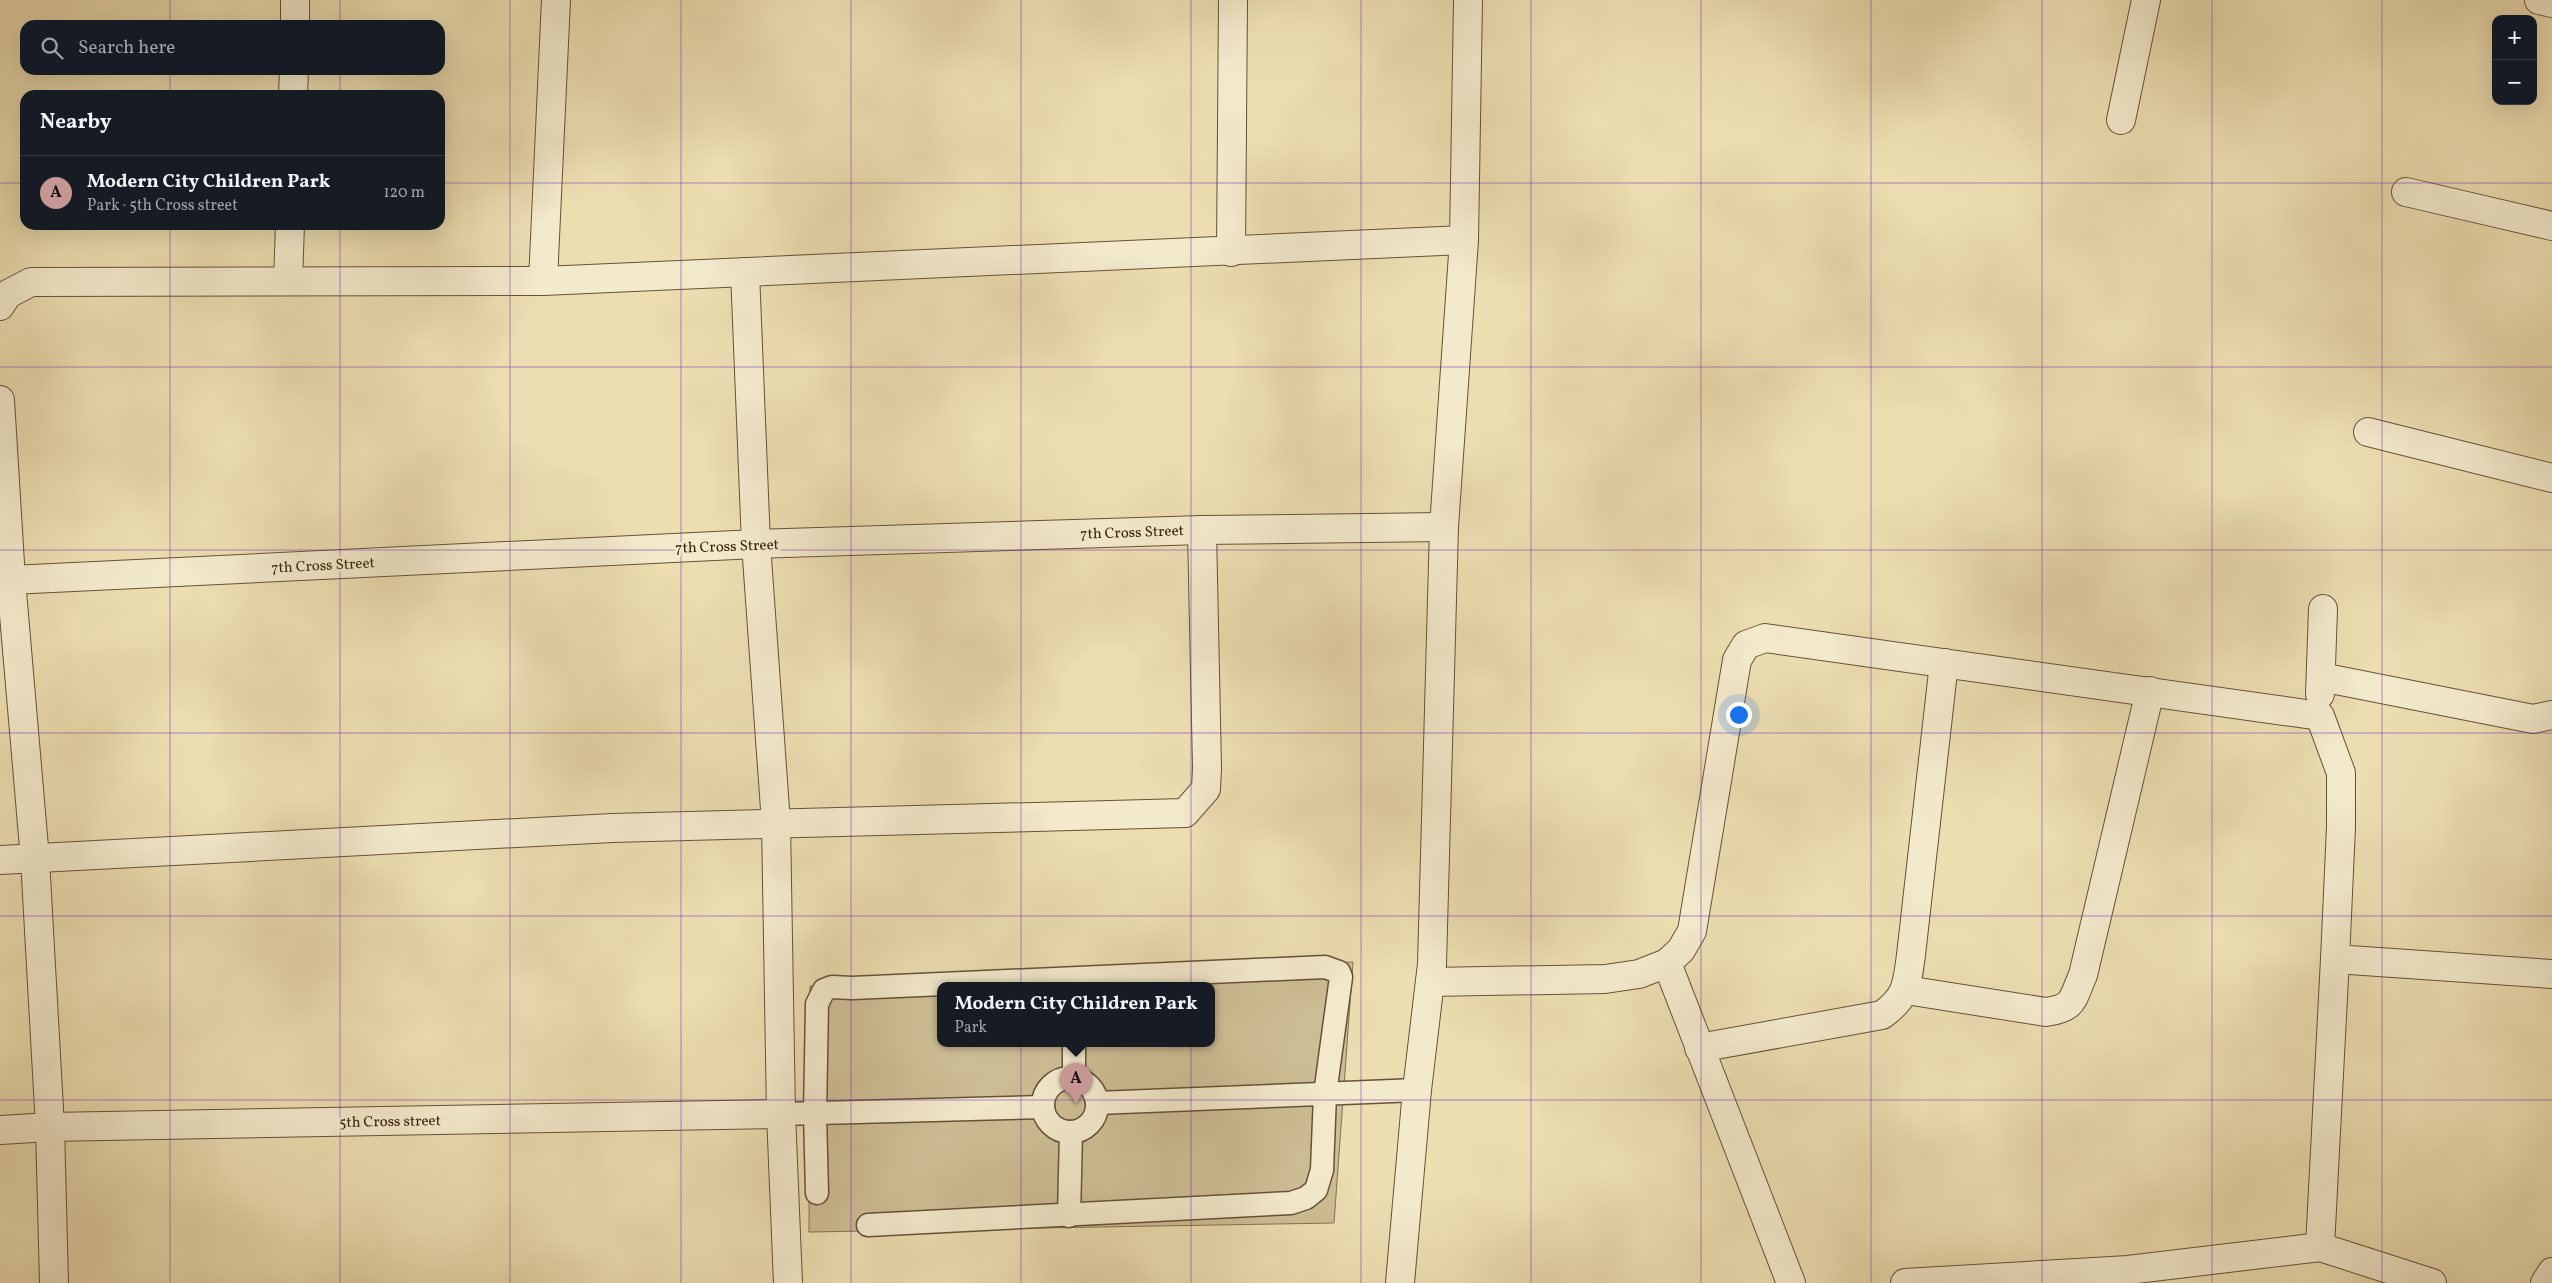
<!DOCTYPE html>
<html lang="en">
<head>
<meta charset="utf-8">
<style>
  :root { --surface:#171b24; --page:#20242c; --text:#f1f3f6; --muted:#9ea1a6; --line:#363941; --accent:#c59692 }
  body { margin:0; font-family:Vollkorn,serif; background:var(--page); color:var(--text) }
  .controls { position:absolute; right:15px; top:15px; display:grid; overflow:hidden; border-radius:10px; box-shadow:0 5px 20px #0002 }
  .controls button { width:45px; height:45px; display:grid; place-items:center; padding:0; border:0; border-bottom:1px solid var(--line); background:var(--surface); color:var(--text); font:25px sans-serif }
  .you { position:absolute; left:1738px; top:714px; width:18px; height:18px; margin:-12px; border:4px solid #fff; border-radius:50%; background:#1a73e8; box-shadow:0 0 0 8px #1a73e833 }
  .badge { display:grid; place-items:center; width:32px; height:32px; border-radius:50%; background:var(--accent); color:#111; font-size:16px; font-weight:700 }
  .pin { position:absolute; translate:-50% -41px; filter:drop-shadow(0 1px 2px #0008) }
  .pin::after { content:''; position:absolute; top:26px; width:18px; height:15px; background:inherit; clip-path:polygon(0 0,100% 0,50% 100%) }
  .popup { position:absolute; left:937px; top:982px; width:278px; height:65px; box-sizing:border-box; display:grid; place-content:center; border-radius:10px; background:var(--surface); filter:drop-shadow(0 1px 4px #0005); font-size:16px; white-space:nowrap; color:var(--muted) }
  .popup b { font-size:19px; color:var(--text) }
  .popup::after { content:''; position:absolute; left:50%; top:100%; margin-left:-10px; border:10px solid transparent; border-top-color:var(--surface) }
  .list { margin:0; padding:0; list-style:none }
  h2 { display:flex; justify-content:space-between; align-items:center; height:65px; margin:0; padding:0 20px; font-size:21px }
  h2 small { font-size:16px; font-weight:400; color:var(--muted) }
  .list li { display:grid; grid-template-columns:32px 1fr auto; gap:15px; align-items:center; box-sizing:border-box; height:75px; padding:0 20px; border-top:1px solid var(--line) }
  .list b { display:block; font-size:19px; white-space:nowrap }
  .list p { margin:0; font-size:16px; white-space:nowrap; color:var(--muted) }
  .list em { font-size:16px; font-style:normal; color:var(--muted) }
  .icon { flex:none; width:28px; height:28px; fill:none; stroke:currentColor; stroke-width:2; stroke-linecap:round; stroke-linejoin:round }
  .map { position:relative; flex:none; width:2552px; height:1283px; overflow:hidden }
  .search { position:absolute; background:var(--surface); box-shadow:0 5px 20px #0002; left:20px; top:20px; width:425px; height:55px; display:flex; align-items:center; gap:12px; box-sizing:border-box; padding:0 18px; border-radius:15px; color:var(--muted); font-size:19px }
  .panel { position:absolute; background:var(--surface); box-shadow:0 5px 20px #0002; left:20px; top:90px; width:425px; height:140px; border-radius:15px }
  .map>svg:first-child { display:block }
  .green { fill:#cebe95; stroke:#847152; fill-rule:evenodd }
  .lines { fill:none; stroke-linecap:round; stroke-linejoin:round }
  .service-casing { stroke:#665237; stroke-width:25 }
  .minor-casing { stroke:#665237; stroke-width:30 }
  .tertiary-casing { stroke:#665237; stroke-width:30 }
  .service { stroke:#f3eacc; stroke-width:22 }
  .minor { stroke:#f3eacc; stroke-width:28 }
  .tertiary { stroke:#f3eacc; stroke-width:28 }
  .grid { fill:none; stroke:#7b2cbf; stroke-width:1; stroke-opacity:0.55 }
  .labels { text-anchor:middle; stroke-width:5; stroke-linejoin:round; paint-order:stroke }
  .street-label { font-size:15px; fill:#39240e; stroke:#f3eacc }
</style>
</head>
<body>
<div class="map">
<svg width="2552" height="1283" viewBox="0 0 2552 1283">
  <rect width="100%" height="100%" fill="#ecdeb1"/>
  <filter id="stains"><feTurbulence type="fractalNoise" baseFrequency=".004" numOctaves="4"/><feColorMatrix values="0 0 0 0 .2 0 0 0 0 .09 0 0 0 0 .02 0 0 0 .5 -.17"/></filter>
  <radialGradient id="worn" r=".72"><stop offset=".6" stop-color="#630" stop-opacity="0"/><stop offset="1" stop-color="#630" stop-opacity=".3"/></radialGradient>
  <!-- green -->
  <path class="green" d="M1353,962L1334,1223L809,1232L810,986ZM941,985H1211V1043H941Z"/>
  <g class="lines">
    <!-- service casing -->
    <g class="service-casing">
      <g id="service">
        <polyline points="1074,1043 1074,1079"/>
        <circle cx="1070" cy="1105" r="27"/>
        <polyline points="1097,1103 1417,1090"/>
        <polyline points="781,1114 1043,1107"/>
        <polyline points="817,1193 815,1114 817,1004 824,990 832,987 852,988 1325,967 1339,972 1341,977 1325,1094 1322,1170 1316,1190 1306,1198 1291,1203 868,1225"/>
        <polyline points="1069,1216 1071,1132"/>
      </g>
    </g>
    <!-- minor casing -->
    <g class="minor-casing">
      <g id="minor">
        <polyline points="2539,0 2552,3"/>
        <polyline points="295,25 295,0"/>
        <polyline points="293,95 294,70"/>
        <polyline points="2121,120 2146,0"/>
        <polyline points="2406,192 2552,226"/>
        <polyline points="1231,252 1233,0"/>
        <polyline points="745,272 756,544 776,823 781,1114 788,1283"/>
        <polyline points="288,281 290,225"/>
        <polyline points="543,281 556,0"/>
        <polyline points="0,306 8,294 31,282 543,281 1464,240"/>
        <polyline points="0,400 11,580 35,859 50,1127 54,1283"/>
        <polyline points="2368,432 2552,478"/>
        <polyline points="11,580 756,544 1202,530 1444,527"/>
        <polyline points="2321,677 2533,719 2552,715"/>
        <polyline points="2320,694 2323,609"/>
        <polyline points="0,860 612,828 1185,813 1206,789 1207,768 1202,530"/>
        <polyline points="2335,959 2320,1247 2432,1283"/>
        <polyline points="1667,963 1791,1283"/>
        <polyline points="1430,982 1605,979 1639,974 1667,963 1681,950 1692,931 1737,660 1746,645 1765,638 2320,716 2341,773 2341,827 2335,959 2552,974"/>
        <path d="M1906,990L2046,1012C2075,1008 2072,999 2083,975L2150,691"/>
        <path d="M1699,1048L1882,1015C1907,997 1907,985 1911,955L1944,663"/>
        <polyline points="0,1130 50,1127 781,1114"/>
        <polyline points="1905,1283 2128,1270 2320,1247"/>
        <polyline points="2545,1283 2552,1272"/>
      </g>
    </g>
    <!-- tertiary casing -->
    <g class="tertiary-casing">
      <polyline id="tertiary" points="1400,1283 1417,1090 1432,964 1444,527 1464,240 1468,0"/>
    </g>
    <!-- service -->
    <use href="#service" class="service"/>
    <!-- minor -->
    <use href="#minor" class="minor"/>
    <!-- tertiary -->
    <use href="#tertiary" class="tertiary"/>
  </g>
  <!-- grid -->
  <path class="grid" d="M170,0V25M340,0V25M510,0V1283M681,0V1283M851,0V1283M1021,0V1283M1191,0V1283M1361,0V1283M1531,0V1283M1701,0V1283M1871,0V1283M2042,0V1283M2212,0V1283M2382,0V1283M170,70V95M340,70V95M0,183H25M440,183H2552M170,225V1283M340,225V1283M0,367H2552M0,550H2552M0,733H2552M0,916H2552M0,1100H2552"/>
  <g class="labels">
    <!-- street labels -->
    <g class="street-label">
      <text transform="translate(1132 532) rotate(-2)" y="5">7th Cross Street</text>
      <text transform="translate(727 546) rotate(-2)" y="5">7th Cross Street</text>
      <text transform="translate(323 565) rotate(-3)" y="5">7th Cross Street</text>
      <text transform="translate(390 1121) rotate(-1)" y="5">5th Cross street</text>
    </g>
  </g>
  <rect width="100%" height="100%" filter="url(#stains)"/>
  <rect width="100%" height="100%" fill="url(#worn)"/>
</svg>
<div class="controls">
<button>+</button>
<button>−</button>
</div>
<div class="you"></div>
<div class="pin badge" style="left:1076px;top:1104px">A</div>
<div class="popup"><b>Modern City Children Park</b>Park</div>
<div class="search"><svg class="icon" aria-label="search" viewBox="0 0 24 24"><circle cx="10" cy="10" r="6"/><path d="M15 15l6 6"/></svg>Search here</div>
<section class="panel">
<h2>Nearby<small></small></h2>
<ul class="list">
<li><span class="badge">A</span><div><b>Modern City Children Park</b><p>Park · 5th Cross street</p></div><em>120 m</em></li>
</ul>
</section>
</div>
</body>
</html>
